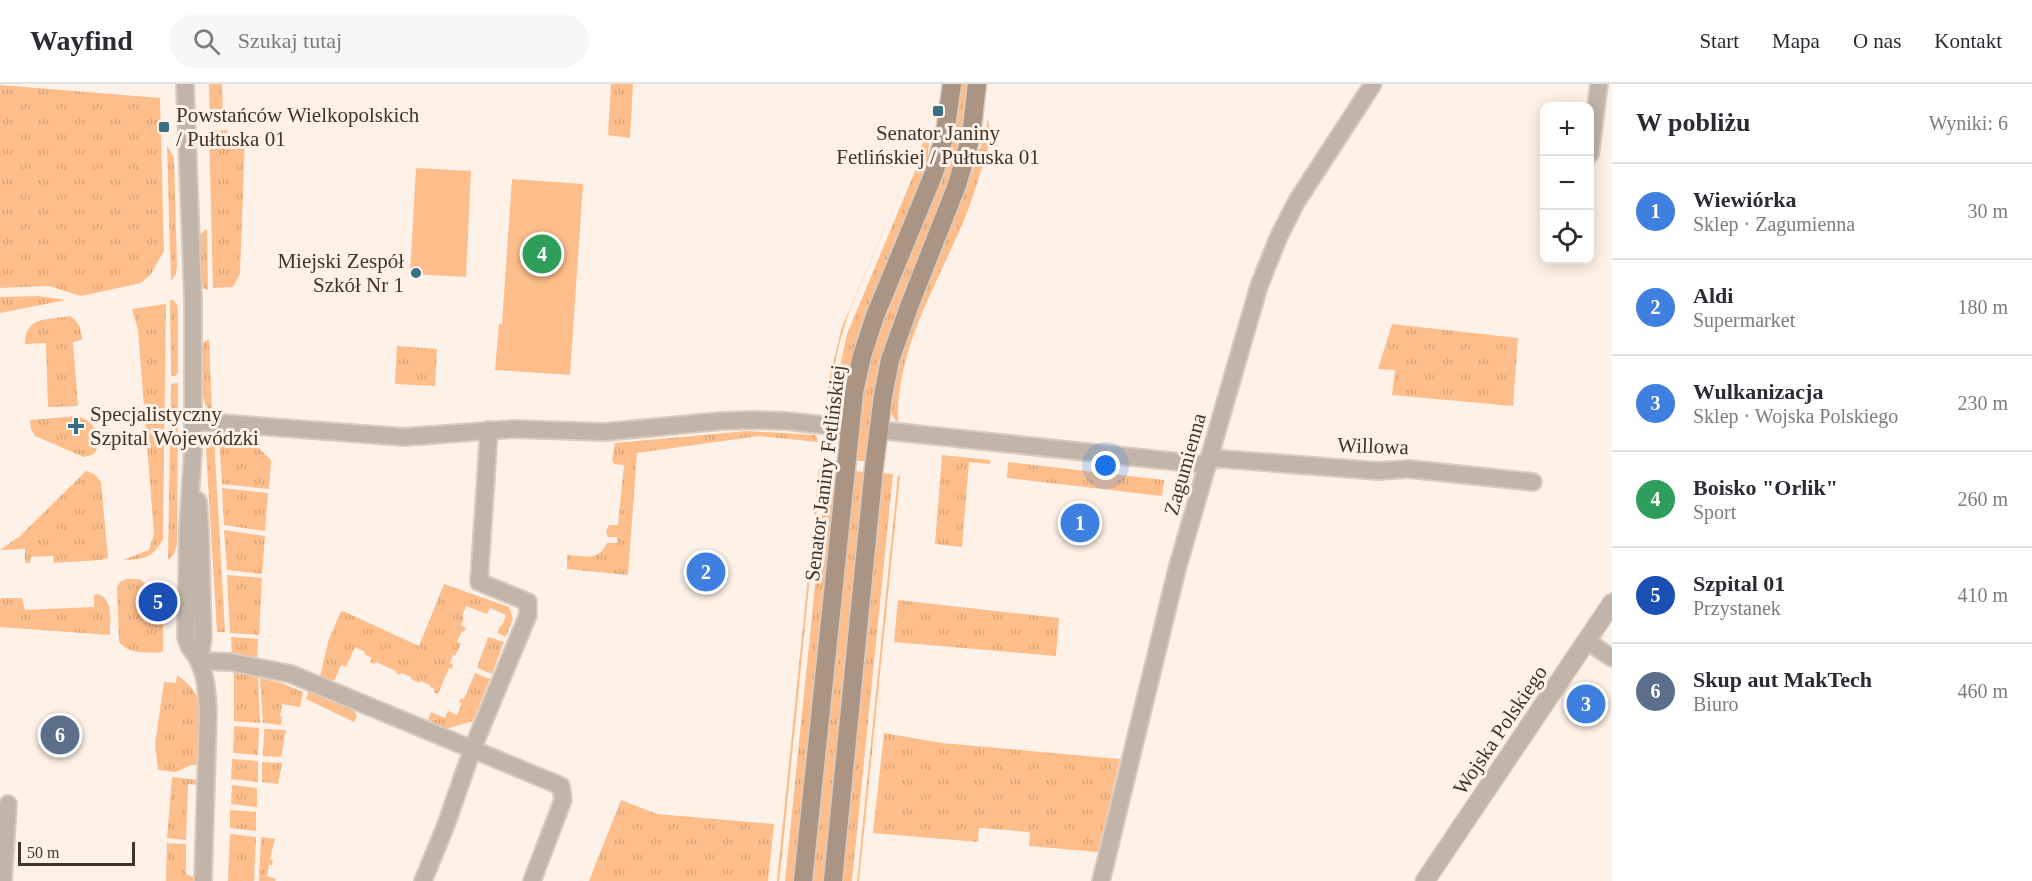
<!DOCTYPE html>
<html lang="pl">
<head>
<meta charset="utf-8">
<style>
  :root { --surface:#fff; --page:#f7f7f7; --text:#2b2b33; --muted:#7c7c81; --line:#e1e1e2; --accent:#7c3aed }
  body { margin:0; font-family:Georgia,serif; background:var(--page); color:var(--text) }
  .controls { position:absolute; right:18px; top:18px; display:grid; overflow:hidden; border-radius:12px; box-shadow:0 3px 15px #0003 }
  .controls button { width:54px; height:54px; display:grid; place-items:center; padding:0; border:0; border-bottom:2px solid var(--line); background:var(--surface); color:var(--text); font:30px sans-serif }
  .scale { position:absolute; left:18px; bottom:15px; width:117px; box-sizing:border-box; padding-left:6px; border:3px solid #41342a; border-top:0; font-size:16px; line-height:21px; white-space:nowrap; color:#41342a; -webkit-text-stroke:4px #fef1e7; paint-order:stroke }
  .you { position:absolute; left:1106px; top:382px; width:21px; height:21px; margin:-15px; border:4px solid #fff; border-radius:50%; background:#1a73e8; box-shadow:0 0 0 9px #1a73e833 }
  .badge { display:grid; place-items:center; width:39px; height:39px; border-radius:50%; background:var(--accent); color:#fff; font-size:20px; font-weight:700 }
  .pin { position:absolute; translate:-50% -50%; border:3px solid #fff; box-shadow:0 2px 6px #0006 }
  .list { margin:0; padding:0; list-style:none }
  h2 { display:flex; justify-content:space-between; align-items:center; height:78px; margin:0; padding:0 24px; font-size:26px }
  h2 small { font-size:20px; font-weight:400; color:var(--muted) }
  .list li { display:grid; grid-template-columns:39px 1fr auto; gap:18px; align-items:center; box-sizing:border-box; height:96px; padding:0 24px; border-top:2px solid var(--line) }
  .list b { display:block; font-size:22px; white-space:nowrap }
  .list p { margin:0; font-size:20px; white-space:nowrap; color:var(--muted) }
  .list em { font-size:20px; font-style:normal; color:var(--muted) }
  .icon { flex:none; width:33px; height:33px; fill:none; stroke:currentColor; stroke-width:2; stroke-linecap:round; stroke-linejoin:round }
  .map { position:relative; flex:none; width:1612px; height:797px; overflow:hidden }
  header { display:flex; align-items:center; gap:36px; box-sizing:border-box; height:84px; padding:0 30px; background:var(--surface); border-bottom:2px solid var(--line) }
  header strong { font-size:28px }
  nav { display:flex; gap:33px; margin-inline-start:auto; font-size:21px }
  .search { width:420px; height:54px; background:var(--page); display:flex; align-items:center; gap:15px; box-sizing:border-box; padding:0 21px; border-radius:33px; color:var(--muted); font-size:22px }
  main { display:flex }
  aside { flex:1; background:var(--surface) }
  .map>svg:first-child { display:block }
  .grass { fill:url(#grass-tufts) }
  .garden { fill:#fdbe8b }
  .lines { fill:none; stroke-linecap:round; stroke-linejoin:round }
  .minor-casing { stroke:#d8cbc1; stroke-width:20 }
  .tertiary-casing { stroke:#d8cbc1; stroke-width:21 }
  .secondary-casing { stroke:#d8cbc1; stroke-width:21 }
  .minor { stroke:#c2b4a9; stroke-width:16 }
  .tertiary { stroke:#c2b4a9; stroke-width:18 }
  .secondary { stroke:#aa9585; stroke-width:18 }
  .poi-dot { fill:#356f88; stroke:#fef1e7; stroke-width:2 }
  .labels { text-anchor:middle; stroke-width:6; stroke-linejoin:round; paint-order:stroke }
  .poi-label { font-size:21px; fill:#41342a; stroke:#fef1e7; text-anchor:start }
  .street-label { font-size:21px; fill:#41342a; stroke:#fef1e7 }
</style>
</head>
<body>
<header>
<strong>Wayfind</strong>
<div class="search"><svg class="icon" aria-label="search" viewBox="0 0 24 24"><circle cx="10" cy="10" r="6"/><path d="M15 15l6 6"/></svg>Szukaj tutaj</div>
<nav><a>Start</a><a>Mapa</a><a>O nas</a><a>Kontakt</a></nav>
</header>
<main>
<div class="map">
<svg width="1612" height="797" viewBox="0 0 1612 797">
  <defs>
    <pattern id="grass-tufts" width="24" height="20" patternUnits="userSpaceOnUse" patternTransform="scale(1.5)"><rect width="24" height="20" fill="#fdbe8b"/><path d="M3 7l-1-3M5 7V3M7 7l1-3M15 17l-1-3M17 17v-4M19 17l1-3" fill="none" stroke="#daa478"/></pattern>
  </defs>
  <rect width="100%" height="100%" fill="#fef1e7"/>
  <!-- grass -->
  <g class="grass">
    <polygon points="209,0 222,0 223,31 221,32 210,29"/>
    <polygon points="611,0 633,0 630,54 608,51"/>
    <path d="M960,0H967C965,27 963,55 956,82C939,140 907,194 888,252C874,293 871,335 866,377H856L865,292L878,246L946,80L957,30Z"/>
    <polygon points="0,1 160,14 164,167 151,190 141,199 81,212 49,202 0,204"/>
    <path d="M988,35C989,41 990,48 990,54C989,66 983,81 979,93C956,176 895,250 898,339C894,334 890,330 889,323C888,304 898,279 904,260C929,184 969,114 988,35Z"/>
    <polygon points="227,46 228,51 245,51 240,190 233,203 213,204 209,47"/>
    <polygon points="930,46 927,84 868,225 854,268 842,324 831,332 836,301 847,250 916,85 922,61"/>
    <polygon points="167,61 174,74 177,180 176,190 171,197"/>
    <polygon points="913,78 849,228 839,261 826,321 830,291 842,243"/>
    <polygon points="205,146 207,146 208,206 203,204 199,192 198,152"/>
    <polygon points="38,212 66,216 0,229 0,213"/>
    <polygon points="170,216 173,216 177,221 178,228 178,289 175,292 171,292"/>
    <path d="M166,220L163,455C152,475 144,475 123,476L149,466L154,450L138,246L132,225Z"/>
    <path d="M70,232C80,239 81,245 82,256L73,258L78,322L48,323L46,259L25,260C25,232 47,236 70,232Z"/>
    <polygon points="1392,240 1518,254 1513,322 1392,311 1395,286 1378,285"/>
    <path d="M209,255L212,330C198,319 201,278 201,260Z"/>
    <polygon points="397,262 437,265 435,302 395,300"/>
    <polygon points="178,299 177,461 174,470 168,476 171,300"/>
    <path d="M76,332C94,335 105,354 94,370L84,373L35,352L31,345L30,336Z"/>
    <path d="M748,347L816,351L818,358L759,352L637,369L628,491L567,485V471C588,472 597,478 607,459H617V453H608L606,447L609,441H618L624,381L614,380L612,376L615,359Z"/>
    <polygon points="214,351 225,548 217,548 206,366 209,355"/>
    <polygon points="222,351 239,352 238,360 248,360 249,355 271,376 269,405 222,400 219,352"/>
    <polygon points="942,371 990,376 990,380 969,378 962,463 935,460"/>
    <polygon points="1008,378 1164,396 1162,412 1007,394"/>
    <polygon points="821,383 781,781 779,797 777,797 819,385"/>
    <polygon points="827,384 837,385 796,797 785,797"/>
    <polygon points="86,387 94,390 101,398 108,474 101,476 54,479 53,472 31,473 30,479 25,479 25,465 0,466 20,452"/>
    <polygon points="854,387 865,388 824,797 812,797"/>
    <polygon points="883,389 893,390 852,797 841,797"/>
    <polygon points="898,391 900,392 859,797 857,797"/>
    <polygon points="222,404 268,409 265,447 224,441"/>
    <polygon points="224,446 265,452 262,490 227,486"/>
    <polygon points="227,491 262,494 259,551 230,549"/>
    <path d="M126,495H140L154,509V524H163V567L159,569C144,568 129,570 119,558L117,503L120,498Z"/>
    <polygon points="444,500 509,523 513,535 506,553 497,549 500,542 502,542 506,531 490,524 487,530 466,522 462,532 464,534 461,541 466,544 464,548 462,547 457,558 461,560 455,572 453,571 450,579 453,581 452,585 449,584 438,610 434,608 435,605 430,603 430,601 420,597 419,599 411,595 411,593 401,589 400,591 396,589 396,587 376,578 374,580 370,578 372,574 364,570 365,568 355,563 346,583 341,581 334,597 320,593 328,558 340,529 343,527 419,562"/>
    <path d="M97,510C114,514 110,537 110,551L0,543V515L2,514H22L25,526L94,523V511Z"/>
    <polygon points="898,516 1059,534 1056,572 894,558"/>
    <polygon points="231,553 258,555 257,576 232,572"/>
    <polygon points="488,553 504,558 492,590 477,584"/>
    <polygon points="234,588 258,593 260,639 234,637"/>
    <polygon points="475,589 490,595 473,637 442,646 427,639 431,628 445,634 448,627 457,631 462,620 459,618 461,614 464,615"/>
    <path d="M177,591C185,597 193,603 197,613C203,631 199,662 199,681H191L176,688L158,686L155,660L164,598L176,599Z"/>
    <polygon points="260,594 281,599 303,608 300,623 282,620 280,632 282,633 281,641 263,639"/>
    <polygon points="309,606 354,626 357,632 354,638 306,615"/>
    <polygon points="234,642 259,644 258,671 233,669"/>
    <polygon points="264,645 286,646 281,673 263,672"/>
    <polygon points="884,649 942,659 1120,675 1098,768 1029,762 1030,748 979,744 978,758 873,749"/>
    <polygon points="232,675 258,677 258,698 231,695"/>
    <polygon points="262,678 282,679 278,700 262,698"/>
    <polygon points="172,693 199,696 198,701 188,700 186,756 167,754"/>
    <polygon points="232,701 257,704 257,723 231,720"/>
    <polygon points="621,716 657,730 774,740 768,797 589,797"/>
    <polygon points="230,726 256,728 256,747 230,744"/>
    <polygon points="230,750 256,753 254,797 228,797"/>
    <polygon points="261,753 275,755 270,775 273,776 272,781 269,781 267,792 276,795 275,797 259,797"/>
    <polygon points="167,759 186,760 186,790 196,794 196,797 166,797"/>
  </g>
  <!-- garden -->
  <g class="garden">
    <polygon points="416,84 471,87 466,193 410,190"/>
    <polygon points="512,95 583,100 570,291 495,286 499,240 502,240"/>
  </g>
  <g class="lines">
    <!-- minor casing -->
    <g class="minor-casing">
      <g id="minor">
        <path d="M185,0L193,213V367L188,444L186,553C188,565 195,568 199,578C207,594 207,613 208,629L203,797"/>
        <polyline points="1590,70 1599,0"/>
        <polyline points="192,337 404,353 514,345 605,348 721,337 754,336 786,337 850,344"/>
        <polyline points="879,346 1208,381"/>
        <polyline points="1210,374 1378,387 1409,385 1533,398"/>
        <polyline points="198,417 200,445 203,554 199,577"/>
        <polyline points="1587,557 1612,574"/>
        <polyline points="199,577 230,578 291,590 561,702 563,716 532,797"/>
        <polyline points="3,797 8,720"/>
        <polyline points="423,797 446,741 472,666 528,531 528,518 479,498 489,346"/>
        <polyline points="1101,797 1177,485 1259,202 1279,152 1297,117 1373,0"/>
      </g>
    </g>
    <!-- tertiary casing -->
    <g class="tertiary-casing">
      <polyline id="tertiary" points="1425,797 1612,519"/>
    </g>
    <!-- secondary casing -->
    <g class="secondary-casing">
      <g id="secondary">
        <polyline points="803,797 854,308 862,272 875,232 934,89 945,49 952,0"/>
        <polyline points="833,797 874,383 883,312 890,276 910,220 957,101 971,52 977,0"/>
      </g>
    </g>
    <!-- minor -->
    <use href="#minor" class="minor"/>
    <!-- tertiary -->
    <use href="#tertiary" class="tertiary"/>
    <!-- secondary -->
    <use href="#secondary" class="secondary"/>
  </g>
  <!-- markers -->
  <g class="poi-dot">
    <rect x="932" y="21" width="12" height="12" rx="3"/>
    <rect x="158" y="37" width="12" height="12" rx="3"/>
    <circle cx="416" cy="189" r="6"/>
    <path d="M73 333h6v6h6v6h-6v6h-6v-6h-6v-6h6z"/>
  </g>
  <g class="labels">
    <!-- poi labels -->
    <g class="poi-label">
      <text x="176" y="38">Powstańców Wielkopolskich<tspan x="176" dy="24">/ Pułtuska 01</tspan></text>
      <text x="938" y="56" text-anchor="middle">Senator Janiny<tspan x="938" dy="24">Fetlińskiej / Pułtuska 01</tspan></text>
      <text x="404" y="184" text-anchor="end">Miejski Zespół<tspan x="404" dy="24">Szkół Nr 1</tspan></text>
      <text x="90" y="337">Specjalistyczny<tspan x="90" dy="24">Szpital Wojewódzki</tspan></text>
    </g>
    <!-- street labels -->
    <g class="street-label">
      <text transform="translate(1373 362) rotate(2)" y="7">Willowa</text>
      <text transform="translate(1185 380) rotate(-74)" y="7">Zagumienna</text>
      <text transform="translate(825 389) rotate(-83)" y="7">Senator Janiny Fetlińskiej</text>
      <text transform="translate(1500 646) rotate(-56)" y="7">Wojska Polskiego</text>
    </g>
  </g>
</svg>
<div class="controls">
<button>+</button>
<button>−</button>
<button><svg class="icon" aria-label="locate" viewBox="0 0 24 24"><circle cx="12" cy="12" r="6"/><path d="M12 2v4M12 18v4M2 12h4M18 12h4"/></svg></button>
</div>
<div class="scale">50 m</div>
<div class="you"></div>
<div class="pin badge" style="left:1080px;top:439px;background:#3f7fe0">1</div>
<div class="pin badge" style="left:706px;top:488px;background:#3f7fe0">2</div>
<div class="pin badge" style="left:1586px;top:620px;background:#3f7fe0">3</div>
<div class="pin badge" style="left:542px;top:170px;background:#2e9e5b">4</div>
<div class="pin badge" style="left:158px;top:518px;background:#1a4fb4">5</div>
<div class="pin badge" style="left:60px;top:651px;background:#5c6f8a">6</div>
</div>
<aside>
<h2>W pobliżu<small>Wyniki: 6</small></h2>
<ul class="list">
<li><span class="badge" style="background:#3f7fe0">1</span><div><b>Wiewiórka</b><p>Sklep · Zagumienna</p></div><em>30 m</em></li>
<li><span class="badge" style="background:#3f7fe0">2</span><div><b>Aldi</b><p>Supermarket</p></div><em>180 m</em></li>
<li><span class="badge" style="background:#3f7fe0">3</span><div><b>Wulkanizacja</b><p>Sklep · Wojska Polskiego</p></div><em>230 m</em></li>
<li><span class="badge" style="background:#2e9e5b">4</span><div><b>Boisko &quot;Orlik&quot;</b><p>Sport</p></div><em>260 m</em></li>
<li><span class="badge" style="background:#1a4fb4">5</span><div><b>Szpital 01</b><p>Przystanek</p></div><em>410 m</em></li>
<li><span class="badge" style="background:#5c6f8a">6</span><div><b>Skup aut MakTech</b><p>Biuro</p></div><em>460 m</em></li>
</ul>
</aside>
</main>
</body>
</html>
